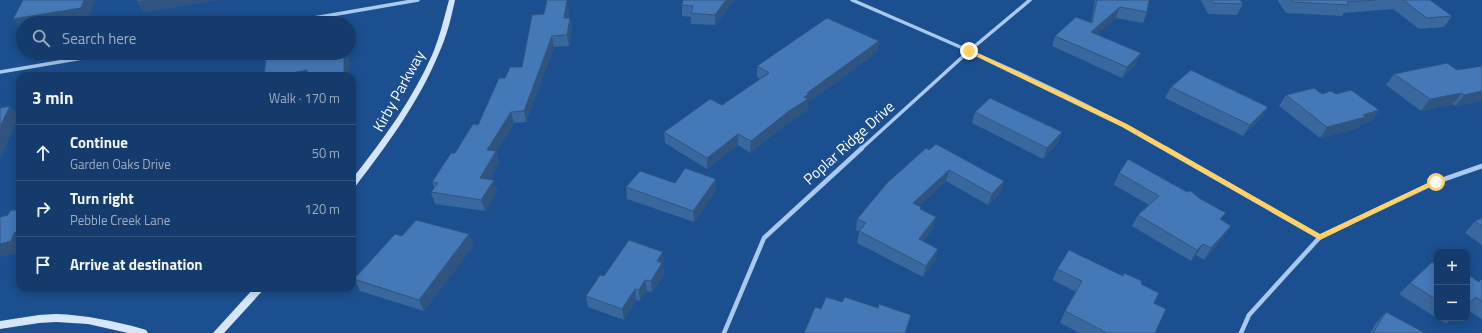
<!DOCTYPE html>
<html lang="en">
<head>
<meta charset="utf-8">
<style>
  :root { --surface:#143b6b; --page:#1d4271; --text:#f1f3f6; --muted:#9dadc1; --line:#33557e }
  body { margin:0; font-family:"Titillium Web",sans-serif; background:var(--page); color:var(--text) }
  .controls { position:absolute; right:12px; bottom:12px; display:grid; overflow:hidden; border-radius:8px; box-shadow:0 2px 10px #0003 }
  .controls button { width:36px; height:36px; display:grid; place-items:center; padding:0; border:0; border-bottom:1px solid var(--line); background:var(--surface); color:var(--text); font:20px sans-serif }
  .stop { position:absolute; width:12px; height:12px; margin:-9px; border:3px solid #ffd166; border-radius:50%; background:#fff }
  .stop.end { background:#ffd166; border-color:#fff; box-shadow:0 1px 4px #0008 }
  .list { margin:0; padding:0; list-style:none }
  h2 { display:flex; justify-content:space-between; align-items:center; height:52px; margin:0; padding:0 16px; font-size:17px }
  h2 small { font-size:13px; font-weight:400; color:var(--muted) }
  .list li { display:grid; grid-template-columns:26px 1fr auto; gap:12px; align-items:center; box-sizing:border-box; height:56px; padding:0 16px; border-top:1px solid var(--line) }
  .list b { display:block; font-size:15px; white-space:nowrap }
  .list p { margin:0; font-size:13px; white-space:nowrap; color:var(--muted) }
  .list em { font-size:13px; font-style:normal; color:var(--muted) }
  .icon { flex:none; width:22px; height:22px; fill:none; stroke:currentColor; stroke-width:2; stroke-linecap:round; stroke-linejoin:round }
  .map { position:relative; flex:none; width:1482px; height:333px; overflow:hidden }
  .search { position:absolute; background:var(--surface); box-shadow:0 2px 10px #0003; left:16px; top:16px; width:340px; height:44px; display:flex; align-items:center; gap:10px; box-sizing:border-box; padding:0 14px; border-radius:22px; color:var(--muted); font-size:15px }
  .panel { position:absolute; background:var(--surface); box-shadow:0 2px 10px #0003; left:16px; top:72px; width:340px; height:220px; border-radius:12px }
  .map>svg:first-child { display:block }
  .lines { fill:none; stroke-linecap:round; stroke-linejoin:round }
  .street-far1 { stroke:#a9c9ee; stroke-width:3.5 }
  .street { stroke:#a9c9ee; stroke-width:4.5 }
  .secondary { fill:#d6e6fa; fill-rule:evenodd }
  .wall { fill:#3a679d }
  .shaded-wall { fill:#305480 }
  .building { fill:#4478b7; stroke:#305480 }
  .route { fill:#ffd166 }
  .labels { text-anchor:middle; stroke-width:3.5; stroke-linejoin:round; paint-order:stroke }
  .street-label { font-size:15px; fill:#fff; stroke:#1b4f8f }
</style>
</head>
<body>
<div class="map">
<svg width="1482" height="333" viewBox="0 0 1482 333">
  <rect width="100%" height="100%" fill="#1b4f8f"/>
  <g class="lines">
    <!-- street-far1 -->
    <g class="street-far1">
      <path d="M852,0C958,46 1067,91 1167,149"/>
      <polyline points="285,23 418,0"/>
      <polyline points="0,72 112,53"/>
      <polyline points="861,149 969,51 1030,0"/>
    </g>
    <!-- street -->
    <g class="street">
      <polyline points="1165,148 1320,237"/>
      <polyline points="724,333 764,238 862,148"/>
      <polyline points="1241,333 1249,315 1320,237 1436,182 1482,166"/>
    </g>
    <!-- secondary -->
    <g class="secondary">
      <path d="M449,0H455C451,18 447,36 439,53C419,102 387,145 355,187L352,188V179C383,140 413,99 433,53C440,36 444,18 449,0Z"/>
      <polygon points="254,288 265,288 224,333 213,333"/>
      <path d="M56,314C86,315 114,321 143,329L146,330L148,333H128L88,324L56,322L39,323L0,329V321L39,315Z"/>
    </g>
  </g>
  <!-- wall -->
  <g class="wall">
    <polygon points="683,0 735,0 715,25 691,24 691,17 682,16 682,5"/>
    <polygon points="1095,0 1149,0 1147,12 1143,23 1116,18 1097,34 1136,64 1122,78 1052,46 1055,36 1091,23"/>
    <polygon points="1201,0 1240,0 1243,4 1237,15 1208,14"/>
    <polygon points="1277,0 1430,0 1452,16 1444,27 1419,29 1393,9 1344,13 1342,16 1286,13"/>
    <polygon points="569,9 568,18 570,18 572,29 569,46 554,47 526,122 514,123 496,152 499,163 490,179 497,191 485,211 435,204 431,192 434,188 432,182 478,125 505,78 522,67 544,14"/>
    <polygon points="879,41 877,52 808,103 807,111 788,123 750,153 738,145 707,169 665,143 664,132 722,105 760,79 757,77 757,66"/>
    <polygon points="1447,63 1482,101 1455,106 1453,104 1421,111 1386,85 1394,74"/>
    <polygon points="1171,87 1268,107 1261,118 1243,136 1165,98"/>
    <polygon points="1322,94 1336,94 1379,110 1371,122 1360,124 1358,128 1320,138 1279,106 1286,95"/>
    <polygon points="975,112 1062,132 1058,143 1043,159 972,123"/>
    <polygon points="929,150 1004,181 1001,192 988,205 946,181 919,206 922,208 921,210 936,217 933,228 923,241 938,249 935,260 923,277 857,243 859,232 856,230 857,219"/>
    <polygon points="1119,173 1221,220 1224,237 1204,260 1196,255 1191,261 1132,226 1138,215 1149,205 1114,185"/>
    <polygon points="716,179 716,190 694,222 627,199 626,187"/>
    <polygon points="1482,218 1482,245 1465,233 1475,221"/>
    <polygon points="469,234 473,246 424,311 360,291 354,279 402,236"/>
    <polygon points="664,263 663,266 664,275 652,292 647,291 640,301 636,300 624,320 588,307 586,296 604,276"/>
    <polygon points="1437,263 1437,318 1453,318 1446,324 1399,294 1410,283"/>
    <polygon points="1057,269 1123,276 1141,284 1155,333 1080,333 1060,323 1065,311 1076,292 1053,280"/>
    <polygon points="1467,274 1479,282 1482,280 1482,319 1467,310"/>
    <polygon points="1386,312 1425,333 1370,333 1376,323"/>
  </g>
  <!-- shaded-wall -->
  <g class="shaded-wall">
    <polygon points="84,0 95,0 88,19 65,23 23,23 23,30 21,30 13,19"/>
    <polygon points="148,0 220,0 143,13 137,2"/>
    <polygon points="567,0 569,9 566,29 564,18"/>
    <polygon points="726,0 735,0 715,25 715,15"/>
    <polygon points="1120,7 1116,18 1087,43 1091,32"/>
    <polygon points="570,18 572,29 569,46 567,35"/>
    <polygon points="552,36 554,47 526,122 524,111"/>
    <polygon points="879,41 877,52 808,103 807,111 788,123 750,153 751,141 804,97 807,93"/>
    <polygon points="344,53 348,53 349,56 349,76 344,76"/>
    <polygon points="1141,53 1136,64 1122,78 1127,67"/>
    <polygon points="307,70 319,72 321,76 276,76"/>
    <polygon points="1482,91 1482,101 1455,106 1464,95"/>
    <polygon points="1462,93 1453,104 1421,111 1430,99"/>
    <polygon points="10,106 19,117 1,157 0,157 0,127"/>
    <polygon points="1268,107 1261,118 1243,136 1250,125"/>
    <polygon points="1379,110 1371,122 1360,124 1358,128 1320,138 1327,127 1363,115"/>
    <polygon points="511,112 514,123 496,152 499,163 484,189 480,178 487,150"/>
    <polygon points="1062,132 1058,143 1043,159 1047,148"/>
    <polygon points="738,134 738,145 707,169 707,158"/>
    <polygon points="949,170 946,181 910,215 913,203"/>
    <polygon points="716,179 716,190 694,222 693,211"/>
    <polygon points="494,180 497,191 485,211 481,200"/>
    <polygon points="1004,181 1001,192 988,205 992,194"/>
    <polygon points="936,217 933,228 916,251 919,239"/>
    <polygon points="1231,226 1224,237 1204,260 1211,248"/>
    <polygon points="20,232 20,253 0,257 0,244 14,233"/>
    <polygon points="469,234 473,246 424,311 419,300"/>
    <polygon points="1203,244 1196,255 1191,261 1197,250"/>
    <polygon points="938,249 935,260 923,277 926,266"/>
    <polygon points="663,252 664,263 663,266 664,275 652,292 651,281 657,261"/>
    <polygon points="645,280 647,291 640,301 639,290"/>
    <polygon points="635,289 636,300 624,320 622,309"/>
    <polygon points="911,315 906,333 905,333"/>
  </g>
  <!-- building -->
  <g class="building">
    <polygon points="23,0 84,0 81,8 13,19"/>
    <polygon points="138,0 148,0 137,2"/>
    <polygon points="547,0 567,0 564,18 570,18 567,35 552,36 524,111 511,112 487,150 496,151 480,178 494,180 481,200 431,192 438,183 432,182 451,153 455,153 473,124 478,125 499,78 505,78 510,67 522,67 532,15 544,14"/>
    <polygon points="683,0 726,0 715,15 691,13 693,6 682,5"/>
    <polygon points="1097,0 1149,0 1147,12 1120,7 1091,32 1141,53 1127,67 1055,36 1076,17 1092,23"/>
    <polygon points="1212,0 1240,0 1243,4 1213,3"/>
    <polygon points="1291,0 1375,0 1347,2 1349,5 1292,2"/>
    <polygon points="1403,0 1430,0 1452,16 1427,18"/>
    <polygon points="827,18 879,41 807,93 809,94 804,97 808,99 789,111 751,141 738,134 707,158 664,132 710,99 722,105 769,73 757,66"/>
    <polygon points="278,53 344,53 344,76 319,76 319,72 307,74 307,70 276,76 264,76 266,58 272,57 272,54"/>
    <polygon points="1447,63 1457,70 1482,66 1482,91 1464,95 1462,93 1430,99 1394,74"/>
    <polygon points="1191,70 1268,107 1250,125 1171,87"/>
    <polygon points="162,73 162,76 146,76"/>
    <polygon points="1314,88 1322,94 1331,91 1336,94 1351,90 1379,110 1363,115 1366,117 1327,127 1286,95"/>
    <polygon points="990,98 1062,132 1047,148 975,112"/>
    <polygon points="10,106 0,127 0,108"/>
    <polygon points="936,144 1004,181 992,194 949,170 913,203 922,208 920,209 936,217 919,239 938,249 926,266 859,231 866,223 857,219 887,183 926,148 929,150"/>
    <polygon points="1128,159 1187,192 1191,191 1199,198 1226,213 1220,219 1231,226 1211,248 1203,244 1197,250 1138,215 1159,196 1119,173"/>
    <polygon points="685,168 716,179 693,211 626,187 640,171 675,183"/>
    <polygon points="20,209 20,232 14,233 11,241 0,244 0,217 8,215 10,211"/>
    <polygon points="1482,218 1482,226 1475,221"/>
    <polygon points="416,220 469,234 419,300 354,279 395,234 402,236"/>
    <polygon points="629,240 663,252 657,261 662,263 651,281 645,280 639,290 635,289 622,309 586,296 600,275 604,276"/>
    <polygon points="1069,250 1123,276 1124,273 1142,281 1141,284 1159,293 1154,303 1166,309 1155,333 1107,333 1065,311 1082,281 1057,269"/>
    <polygon points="1432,262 1435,264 1437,263 1437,300 1410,283"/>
    <polygon points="1467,274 1479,282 1481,279 1482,280 1482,301 1476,297 1467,305"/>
    <polygon points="826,297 842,302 845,297 878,308 879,304 911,315 905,333 804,333 815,307 821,309"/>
    <polygon points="1386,312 1425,333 1373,333"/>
  </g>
  <!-- route -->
  <polygon class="route" points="967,50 971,50 1127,124 1320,234 1434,180 1439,182 1320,240 1122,127 967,52"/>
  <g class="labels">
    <!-- street labels -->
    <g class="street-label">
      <text transform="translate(399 91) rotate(-61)" y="5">Kirby Parkway</text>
      <text transform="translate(849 143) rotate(-42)" y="5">Poplar Ridge Drive</text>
    </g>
  </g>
</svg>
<div class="controls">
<button>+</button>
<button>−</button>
</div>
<div class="stop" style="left:1436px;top:182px"></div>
<div class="stop end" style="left:969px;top:51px"></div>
<div class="search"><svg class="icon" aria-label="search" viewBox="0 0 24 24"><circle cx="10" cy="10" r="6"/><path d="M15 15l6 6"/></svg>Search here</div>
<section class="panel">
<h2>3 min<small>Walk · 170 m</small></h2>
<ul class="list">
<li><svg class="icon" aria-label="ahead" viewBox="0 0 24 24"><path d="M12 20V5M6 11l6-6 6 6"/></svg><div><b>Continue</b><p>Garden Oaks Drive</p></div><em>50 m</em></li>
<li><svg class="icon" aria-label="right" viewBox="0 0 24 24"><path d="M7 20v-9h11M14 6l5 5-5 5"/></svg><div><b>Turn right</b><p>Pebble Creek Lane</p></div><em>120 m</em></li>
<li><svg class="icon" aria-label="arrive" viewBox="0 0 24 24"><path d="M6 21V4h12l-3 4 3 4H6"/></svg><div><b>Arrive at destination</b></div></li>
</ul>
</section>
</div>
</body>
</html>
